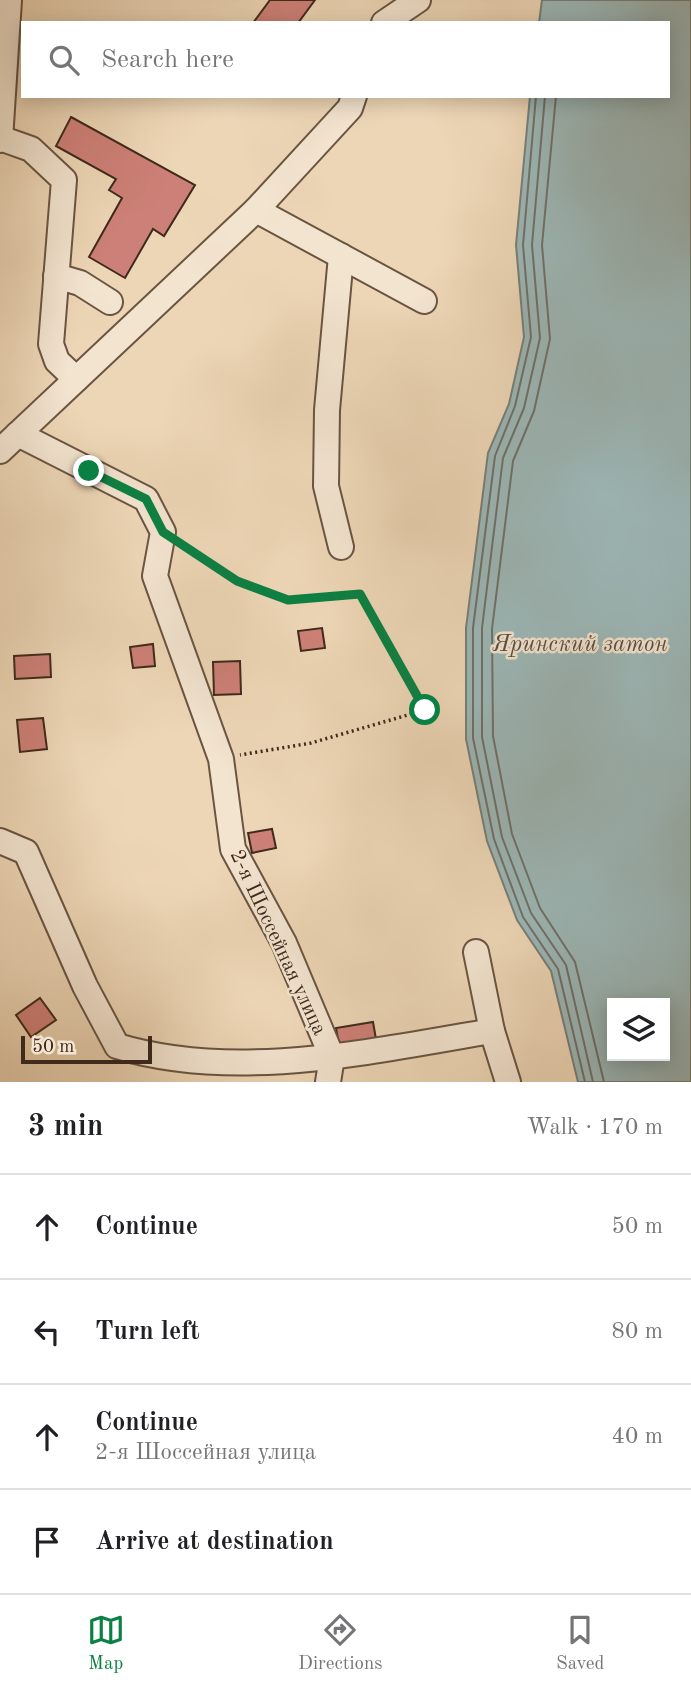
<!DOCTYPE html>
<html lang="en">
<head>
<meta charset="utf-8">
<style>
  :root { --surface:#fff; --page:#f6f6f6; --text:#202124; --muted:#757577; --line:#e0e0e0; --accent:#0b8043 }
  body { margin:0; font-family:"Old Standard TT",serif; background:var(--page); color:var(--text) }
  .controls { position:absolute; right:21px; bottom:21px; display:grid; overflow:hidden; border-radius:0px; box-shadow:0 4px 18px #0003 }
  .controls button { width:63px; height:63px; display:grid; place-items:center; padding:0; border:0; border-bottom:2px solid var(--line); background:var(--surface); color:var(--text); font:35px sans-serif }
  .scale { position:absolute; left:21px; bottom:18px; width:131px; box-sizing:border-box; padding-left:7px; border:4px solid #3f2a1c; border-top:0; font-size:19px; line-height:24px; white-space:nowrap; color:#3f2a1c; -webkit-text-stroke:5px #f3e4d0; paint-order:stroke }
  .stop { position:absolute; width:21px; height:21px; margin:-16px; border:5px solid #0b8043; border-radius:50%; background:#fff }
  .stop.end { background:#0b8043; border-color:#fff; box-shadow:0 2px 7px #0008 }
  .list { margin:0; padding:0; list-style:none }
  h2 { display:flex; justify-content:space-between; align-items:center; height:91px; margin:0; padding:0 28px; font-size:30px }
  h2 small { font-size:23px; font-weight:400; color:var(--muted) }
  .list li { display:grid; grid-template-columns:46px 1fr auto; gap:21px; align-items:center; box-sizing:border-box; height:105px; padding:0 28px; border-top:2px solid var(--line) }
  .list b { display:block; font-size:26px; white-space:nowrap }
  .list p { margin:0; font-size:23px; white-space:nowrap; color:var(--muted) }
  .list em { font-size:23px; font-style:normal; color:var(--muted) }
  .icon { flex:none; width:38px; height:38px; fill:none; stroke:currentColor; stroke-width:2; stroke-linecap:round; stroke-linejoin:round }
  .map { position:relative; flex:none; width:691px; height:1082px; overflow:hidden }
  .search { position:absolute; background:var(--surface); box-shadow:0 4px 18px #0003; left:21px; right:21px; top:21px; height:77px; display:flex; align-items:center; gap:18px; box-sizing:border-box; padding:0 24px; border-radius:0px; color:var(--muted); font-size:26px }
  .sheet { height:511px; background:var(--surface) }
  nav { display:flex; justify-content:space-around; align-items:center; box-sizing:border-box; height:98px; border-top:2px solid var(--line); background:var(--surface); font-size:19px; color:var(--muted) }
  nav a { display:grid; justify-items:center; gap:4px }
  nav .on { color:var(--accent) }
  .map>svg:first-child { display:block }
  .water { fill:#9cb7b7; stroke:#777f79; stroke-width:2; fill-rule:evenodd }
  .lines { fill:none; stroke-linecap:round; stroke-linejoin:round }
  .shore { stroke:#6e706a; stroke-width:2 }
  .building { fill:#cd8077; stroke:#3f2a1c; stroke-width:2 }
  .minor-casing { stroke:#6a5542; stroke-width:28 }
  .path { stroke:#3f2a1c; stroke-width:3.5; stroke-dasharray:2 3.5; stroke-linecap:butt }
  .minor { stroke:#f3e4d0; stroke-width:24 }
  .route { stroke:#0b8043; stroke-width:9 }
  .labels { text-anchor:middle; stroke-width:5; stroke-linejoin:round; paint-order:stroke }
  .street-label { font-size:21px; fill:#3f2a1c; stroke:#f3e4d0 }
  .water-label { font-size:23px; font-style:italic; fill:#564d43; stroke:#f3e4d0 }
</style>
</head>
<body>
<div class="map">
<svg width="691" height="1082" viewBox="0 0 691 1082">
  <rect width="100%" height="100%" fill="#edd6b6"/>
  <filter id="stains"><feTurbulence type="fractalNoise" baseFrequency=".00286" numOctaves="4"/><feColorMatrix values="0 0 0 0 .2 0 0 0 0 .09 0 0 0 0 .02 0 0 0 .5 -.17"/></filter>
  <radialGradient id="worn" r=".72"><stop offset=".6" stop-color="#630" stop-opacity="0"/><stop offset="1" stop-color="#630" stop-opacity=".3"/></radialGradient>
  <!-- water -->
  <path class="water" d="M542,0H691V1082H578L551,971L517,920L487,841L466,739V628L488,453L509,404L524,337L516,245L530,96H668V23H539ZM612,1003H665V1056H612Z"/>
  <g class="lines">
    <!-- shore -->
    <g class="shore">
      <polyline points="536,96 523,245 531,337 515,406 495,456 473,628 473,738 494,839 523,917 558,969 585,1082"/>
      <polyline points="545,96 532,245 540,338 524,408 503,458 482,628 482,737 502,837 531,913 566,965 593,1082"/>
      <polyline points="556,96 542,245 550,339 534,411 513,461 492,629 493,736 512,834 540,908 575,962 604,1082"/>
    </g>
  </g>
  <!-- building -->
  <g class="building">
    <polygon points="270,0 315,0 298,23 253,23"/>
    <polygon points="71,117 195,185 164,236 153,229 125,278 89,257 122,198 109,190 116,179 56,146"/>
    <polygon points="322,628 325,648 301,651 298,631"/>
    <polygon points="153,644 155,666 133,668 130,647"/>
    <polygon points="50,654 51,677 15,679 14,656"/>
    <polygon points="240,661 241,694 214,695 213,662"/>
    <polygon points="43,718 47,749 20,752 17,720"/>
    <polygon points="272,829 276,848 252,853 248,833"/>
    <polygon points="40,998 56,1020 31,1037 16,1015"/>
    <polygon points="373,1022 377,1045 340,1051 336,1028"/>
  </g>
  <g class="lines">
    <!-- minor casing -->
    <g class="minor-casing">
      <g id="minor">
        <polyline points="384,23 418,0"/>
        <polyline points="0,138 31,149 64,180 51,344 57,361 76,379"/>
        <polyline points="0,140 9,0"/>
        <polyline points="256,210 350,108 354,96"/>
        <polyline points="56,276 80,283 110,302"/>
        <polyline points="18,434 146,499 163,532 155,576 221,759 233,849 284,943 332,1057 328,1082"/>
        <polyline points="0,451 256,210 424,301"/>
        <polyline points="341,547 326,486 327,410 341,256"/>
        <path d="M0,841L26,852L85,986L117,1046C235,1082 372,1051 492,1031"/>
        <polyline points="476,952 492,1031 508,1082"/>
      </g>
    </g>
    <!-- path -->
    <polyline class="path" points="181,543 238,581 288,600 360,594 425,710 311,743 240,755"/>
    <!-- minor -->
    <use href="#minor" class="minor"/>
  </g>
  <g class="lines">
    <!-- route -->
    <polyline class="route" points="89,471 146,499 163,532 237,581 288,600 360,594 425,710"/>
  </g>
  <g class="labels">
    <!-- street labels -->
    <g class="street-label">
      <text transform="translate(279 942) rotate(65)" y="7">2-я Шоссейная улица</text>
    </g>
    <!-- water labels -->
    <g class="water-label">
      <text x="580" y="651">Яринский затон</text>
    </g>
  </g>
  <rect width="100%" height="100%" filter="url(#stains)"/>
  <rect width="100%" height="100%" fill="url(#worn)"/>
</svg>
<div class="controls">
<button><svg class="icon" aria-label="layers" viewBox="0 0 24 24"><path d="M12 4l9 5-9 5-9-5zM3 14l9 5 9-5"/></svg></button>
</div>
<div class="scale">50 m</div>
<div class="stop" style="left:425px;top:710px"></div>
<div class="stop end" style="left:89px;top:471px"></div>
<div class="search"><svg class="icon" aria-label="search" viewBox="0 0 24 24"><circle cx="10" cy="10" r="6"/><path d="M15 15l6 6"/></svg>Search here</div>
</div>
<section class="sheet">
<h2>3 min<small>Walk · 170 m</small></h2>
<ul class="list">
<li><svg class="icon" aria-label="ahead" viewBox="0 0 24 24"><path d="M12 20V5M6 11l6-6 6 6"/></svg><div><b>Continue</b></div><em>50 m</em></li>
<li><svg class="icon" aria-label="left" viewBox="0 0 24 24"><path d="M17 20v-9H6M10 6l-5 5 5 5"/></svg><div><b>Turn left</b></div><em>80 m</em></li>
<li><svg class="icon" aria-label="ahead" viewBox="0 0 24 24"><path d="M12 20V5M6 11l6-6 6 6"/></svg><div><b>Continue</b><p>2-я Шоссейная улица</p></div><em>40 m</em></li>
<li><svg class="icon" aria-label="arrive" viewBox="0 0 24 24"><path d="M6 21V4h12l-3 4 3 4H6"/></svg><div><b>Arrive at destination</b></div></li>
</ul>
</section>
<nav>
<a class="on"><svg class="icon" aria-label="map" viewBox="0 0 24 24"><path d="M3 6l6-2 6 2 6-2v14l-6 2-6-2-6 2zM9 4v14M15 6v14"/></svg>Map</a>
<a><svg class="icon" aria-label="directions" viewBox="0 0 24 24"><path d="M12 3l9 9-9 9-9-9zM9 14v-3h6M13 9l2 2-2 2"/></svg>Directions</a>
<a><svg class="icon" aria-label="saved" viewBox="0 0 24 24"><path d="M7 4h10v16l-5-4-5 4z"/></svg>Saved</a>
</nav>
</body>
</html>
